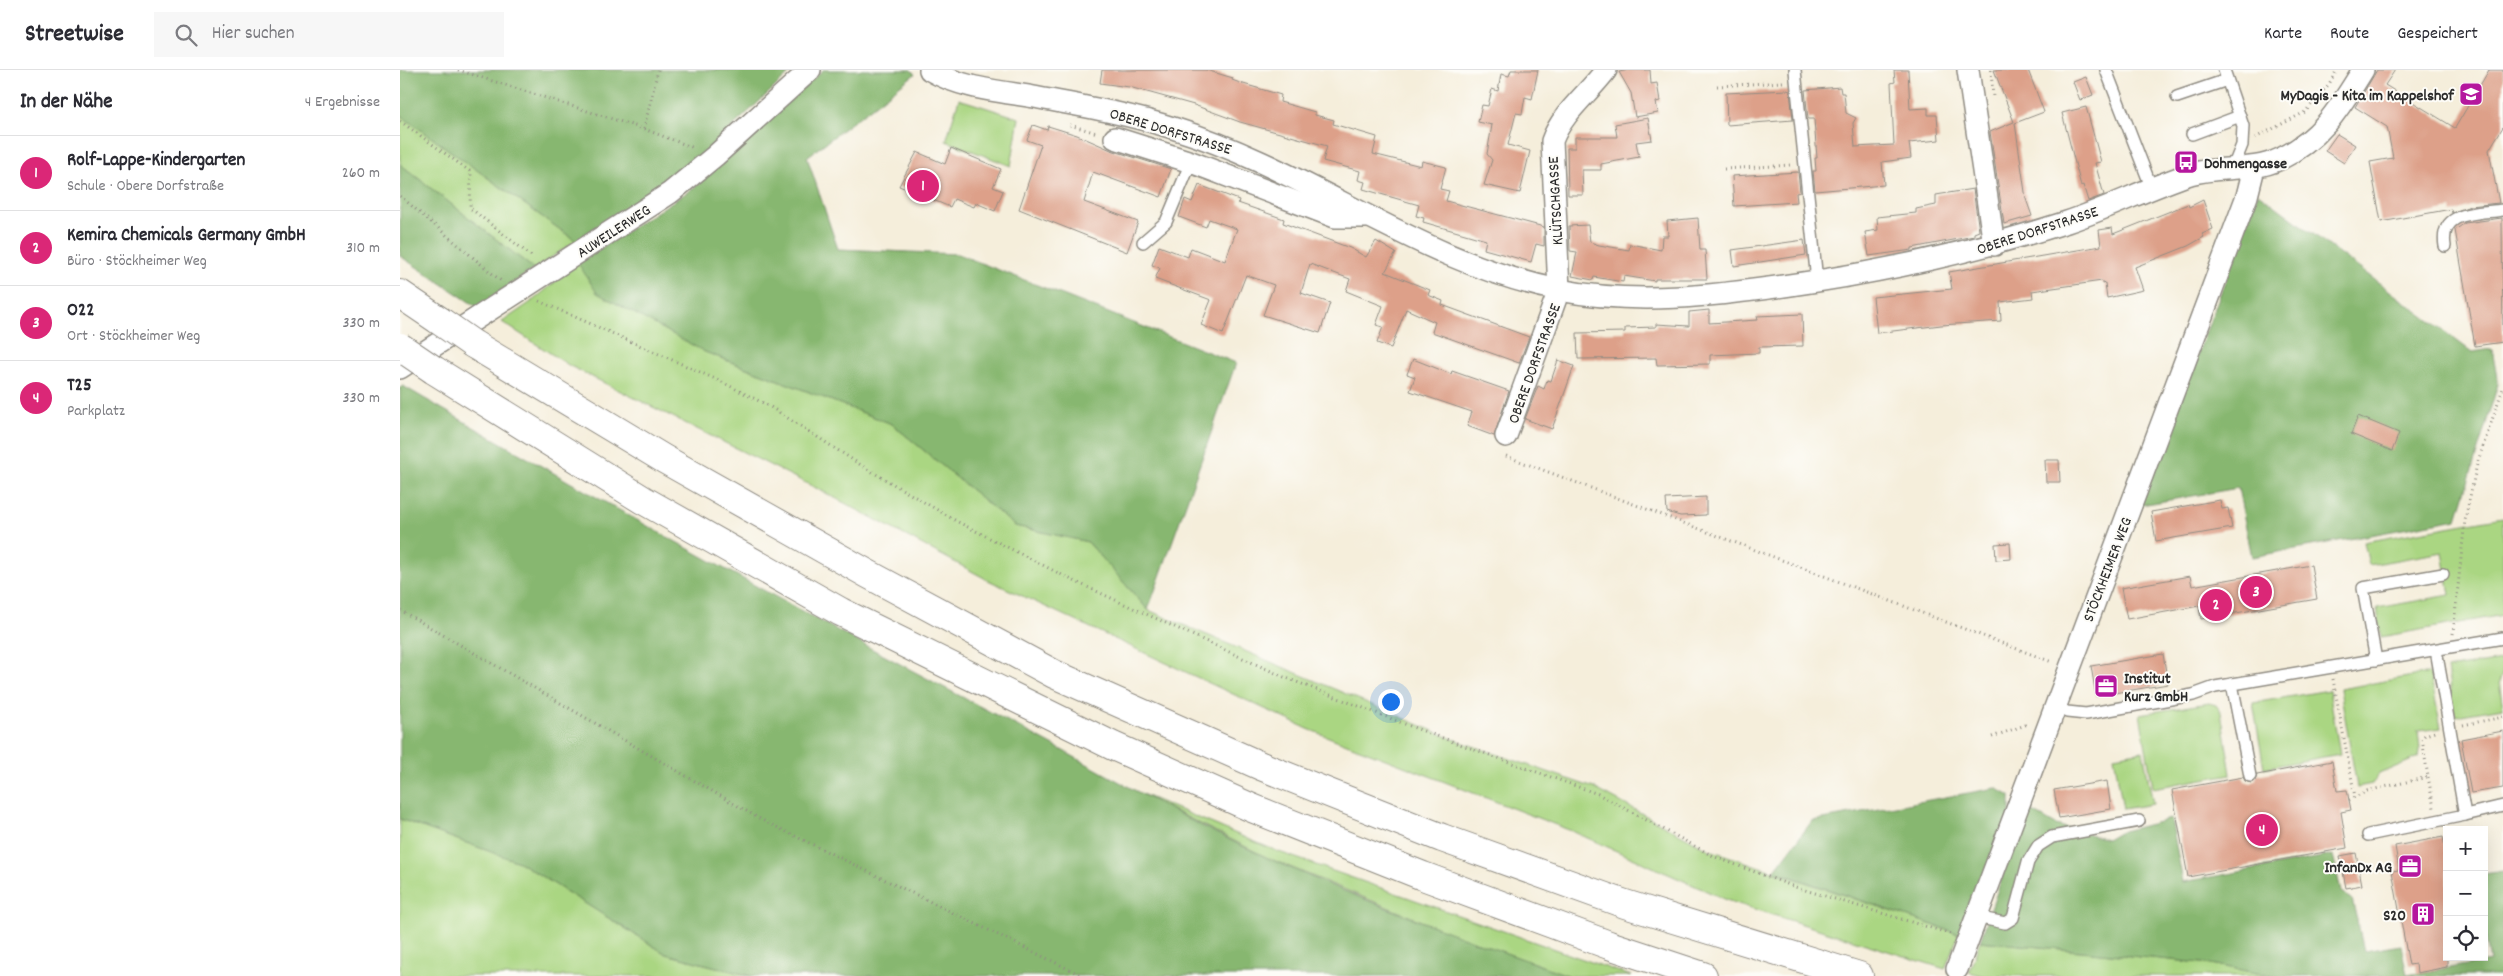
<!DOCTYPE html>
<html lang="de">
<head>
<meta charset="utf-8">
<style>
  :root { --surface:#fff; --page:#f7f7f7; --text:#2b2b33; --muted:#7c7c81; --line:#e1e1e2; --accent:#db2777 }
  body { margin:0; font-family:Dekko,sans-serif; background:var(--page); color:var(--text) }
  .controls { position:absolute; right:15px; bottom:15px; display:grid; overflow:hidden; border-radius:0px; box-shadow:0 5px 20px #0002 }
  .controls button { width:45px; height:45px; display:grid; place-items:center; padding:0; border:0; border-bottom:1px solid var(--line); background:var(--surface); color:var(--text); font:25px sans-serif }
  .you { position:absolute; left:990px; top:631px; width:18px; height:18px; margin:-12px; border:4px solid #fff; border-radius:50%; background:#1a73e8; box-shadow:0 0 0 8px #1a73e833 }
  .badge { display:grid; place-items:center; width:32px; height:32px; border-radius:50%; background:var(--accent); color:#fff; font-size:16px; font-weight:700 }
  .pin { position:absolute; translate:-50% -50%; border:2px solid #fff; box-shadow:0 1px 5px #0006 }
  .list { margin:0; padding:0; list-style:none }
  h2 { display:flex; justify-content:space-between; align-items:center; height:65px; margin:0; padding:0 20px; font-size:21px }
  h2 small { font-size:16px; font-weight:400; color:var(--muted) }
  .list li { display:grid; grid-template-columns:32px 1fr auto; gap:15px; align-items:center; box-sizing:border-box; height:75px; padding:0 20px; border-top:1px solid var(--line) }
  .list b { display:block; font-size:19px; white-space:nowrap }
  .list p { margin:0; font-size:16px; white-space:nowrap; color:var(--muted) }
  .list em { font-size:16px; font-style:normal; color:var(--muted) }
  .icon { flex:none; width:28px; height:28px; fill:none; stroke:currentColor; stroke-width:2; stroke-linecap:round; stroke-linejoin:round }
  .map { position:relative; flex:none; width:2103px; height:906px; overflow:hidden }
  header { display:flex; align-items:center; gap:30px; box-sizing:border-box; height:70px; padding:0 25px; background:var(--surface); border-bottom:1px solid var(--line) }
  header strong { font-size:24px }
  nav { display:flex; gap:28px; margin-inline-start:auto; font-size:18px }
  .search { width:350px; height:45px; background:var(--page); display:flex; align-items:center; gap:12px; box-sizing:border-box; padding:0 18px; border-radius:0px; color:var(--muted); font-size:19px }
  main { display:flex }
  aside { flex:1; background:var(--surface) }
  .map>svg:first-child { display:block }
  .green { fill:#aad682; stroke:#6a8056 }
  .forest { fill:#87b770; stroke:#59714e }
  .building { fill:#dda089 }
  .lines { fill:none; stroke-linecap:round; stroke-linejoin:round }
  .lane-casing { stroke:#908c83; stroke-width:14 }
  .street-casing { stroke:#908c83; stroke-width:24 }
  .highway-casing { stroke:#908c83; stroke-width:30 }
  .path { stroke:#908c83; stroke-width:3; stroke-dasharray:1 4; stroke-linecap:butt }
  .lane { stroke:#fff; stroke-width:11 }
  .street { stroke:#fff; stroke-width:21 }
  .highway { stroke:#fff; stroke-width:28 }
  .highway-bridge-casing { stroke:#908c83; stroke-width:30; stroke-linecap:butt }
  .highway-bridge { stroke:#fff; stroke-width:28 }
  .labels { text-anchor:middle; stroke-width:4; stroke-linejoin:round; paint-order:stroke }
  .poi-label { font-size:16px; font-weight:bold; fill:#2b2b2b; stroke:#fdfcf7; text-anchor:end }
  .street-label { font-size:16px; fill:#2b2b2b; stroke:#fdfcf7 }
</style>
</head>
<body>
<header>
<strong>Streetwise</strong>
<div class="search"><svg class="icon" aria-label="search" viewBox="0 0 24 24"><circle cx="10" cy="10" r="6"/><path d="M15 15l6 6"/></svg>Hier suchen</div>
<nav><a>Karte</a><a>Route</a><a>Gespeichert</a></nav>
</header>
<main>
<aside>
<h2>In der Nähe<small>4 Ergebnisse</small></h2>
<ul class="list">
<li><span class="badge">1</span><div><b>Rolf-Lappe-Kindergarten</b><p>Schule · Obere Dorfstraße</p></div><em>260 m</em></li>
<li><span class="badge">2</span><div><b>Kemira Chemicals Germany GmbH</b><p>Büro · Stöckheimer Weg</p></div><em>310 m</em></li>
<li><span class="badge">3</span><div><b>O22</b><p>Ort · Stöckheimer Weg</p></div><em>330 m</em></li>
<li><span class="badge">4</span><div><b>T25</b><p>Parkplatz</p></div><em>330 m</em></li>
</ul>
</aside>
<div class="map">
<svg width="2103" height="906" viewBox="0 0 2103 906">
  <rect width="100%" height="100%" fill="#fdfcf7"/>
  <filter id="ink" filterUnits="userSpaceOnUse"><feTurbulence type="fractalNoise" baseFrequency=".02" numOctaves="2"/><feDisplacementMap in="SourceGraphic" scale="10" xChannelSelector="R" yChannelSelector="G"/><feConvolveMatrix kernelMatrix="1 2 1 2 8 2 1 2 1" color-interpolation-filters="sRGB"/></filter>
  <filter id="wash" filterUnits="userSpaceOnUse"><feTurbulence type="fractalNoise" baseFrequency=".0096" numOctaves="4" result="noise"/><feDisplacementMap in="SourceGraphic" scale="20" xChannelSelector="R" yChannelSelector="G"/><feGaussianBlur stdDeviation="1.12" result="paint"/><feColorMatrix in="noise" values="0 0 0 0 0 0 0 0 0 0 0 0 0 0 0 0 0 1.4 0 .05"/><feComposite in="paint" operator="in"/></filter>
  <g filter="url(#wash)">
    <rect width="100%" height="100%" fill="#f5eedb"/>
    <!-- green -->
    <g class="green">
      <polygon points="559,29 619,48 611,96 546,71"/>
      <polygon points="0,45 176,171 134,199 0,94"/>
      <polygon points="178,193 305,282 492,354 615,456 688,472 748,540 1050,668 1194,718 1310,780 1559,864 1545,899 1329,831 1174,762 908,659 588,510 424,422 170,296 102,252 131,232"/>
      <polygon points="2103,447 2103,545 1981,567 1977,538 2050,525 2043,482 1969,495 1964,472"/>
      <polygon points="2101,590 2103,603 2099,612 2103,638 2055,646 2047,599"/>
      <polygon points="2030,603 2041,658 2018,661 2020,680 2019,687 1979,704 1972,714 1957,717 1940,619"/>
      <polygon points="1929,620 1940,684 1864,698 1853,633"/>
      <polygon points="1809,633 1816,635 1821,642 1831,704 1753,718 1740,644"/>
      <polygon points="1743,681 1753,734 1723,739 1714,686"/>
      <polygon points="735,721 879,782 1231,906 1170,906 1053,864 868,788"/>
      <polygon points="0,749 119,792 266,884 351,906 0,906"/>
      <polygon points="1580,871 1811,894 1872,906 1584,906 1569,902"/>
    </g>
    <!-- forest -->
    <g class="forest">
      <polygon points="0,0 393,0 284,102 176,171 0,45"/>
      <polygon points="423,0 511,0 515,4 407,87 438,179 558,184 836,293 748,540 688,472 615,456 492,354 305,282 197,223 178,193 295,117"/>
      <polygon points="0,94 134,199 77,237 0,186"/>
      <polygon points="1858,123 2072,282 2092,279 2098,314 2057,449 1852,487 1838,418 1741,435"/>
      <path d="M3,316C206,435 411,548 619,657C702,701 784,750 870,789C968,833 1069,870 1170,906H351L266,884L119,792L0,749V318Z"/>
      <polygon points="1596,718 1610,726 1610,743 1559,864 1374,801 1412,751"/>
      <polygon points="1626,738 1656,755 1707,769 1719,762 1771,749 1783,812 1933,785 1941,822 1952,829 1964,881 2001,875 2007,905 2090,891 2084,858 2084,804 2103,801 2103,906 1872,906 1811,894 1580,871"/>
    </g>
    <g id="blocks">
      <!-- building -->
      <g class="building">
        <polygon points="702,0 806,0 833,8 832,10 840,13 881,25 880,32 915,42 915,45 934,50 933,54 977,67 973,84 1021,96 1022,91 1046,97 1040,119 1049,121 1046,131 1144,157 1144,176 1136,174 1131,192 1084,179 1086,170 1023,152 1024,148 1016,146 1019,135 963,119 965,112 958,110 960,101 923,91 927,76 840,52 794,35 729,17 700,13"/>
        <polygon points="1111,0 1138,0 1132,29 1125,27 1122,44 1116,43 1108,75 1130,81 1120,123 1084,115 1092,90 1087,84 1092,55 1078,52 1082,35 1088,36 1092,19 1098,21 1101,4 1109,6"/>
        <polygon points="1229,0 1250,0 1251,14 1257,13 1260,31 1256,32 1258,43 1235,47 1231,23 1219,2"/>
        <polygon points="1494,0 1508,0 1510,39 1528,38 1528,45 1537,45 1539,70 1509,73 1511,88 1482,92 1484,115 1415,121 1413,101 1416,101 1415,88 1417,88 1414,49 1408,49 1405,20 1440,17 1441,23 1444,23 1446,43 1456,48 1453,53 1455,77 1494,75 1491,13 1495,12"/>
        <polygon points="1594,0 1628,0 1644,42 1615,53 1626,129 1632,146 1604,154 1590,62 1614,52"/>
        <polygon points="1977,0 1995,0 1985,15 2055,58 2089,0 2103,0 2103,57 2089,80 2099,133 2070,136 2052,143 2051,139 1981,152 1970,92 1993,88 1987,57 1955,37"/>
        <polygon points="1686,7 1693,25 1680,30 1673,12"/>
        <polygon points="1387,20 1390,21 1393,50 1327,55 1326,23"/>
        <polygon points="1686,37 1701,92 1695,93 1704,125 1688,131 1683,115 1681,116 1662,43"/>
        <polygon points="1248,48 1252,70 1236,72 1239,87 1201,94 1201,100 1182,100 1183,125 1168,125 1167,78 1175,78 1175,67 1217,67 1215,54"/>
        <polygon points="633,55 647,60 648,56 677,65 711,80 771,99 761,127 693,102 684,132 738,152 727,182 619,139 641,75 627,70"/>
        <polygon points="1937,64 1955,75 1944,93 1925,81"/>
        <polygon points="551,78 601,99 593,117 603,121 595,141 576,133 574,137 554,129 550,137 499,116 517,82 545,94"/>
        <polygon points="1398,102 1400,122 1396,123 1397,132 1334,136 1332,106"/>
        <polygon points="799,115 839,130 838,133 884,149 883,153 950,178 966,187 976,171 996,183 985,202 1030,220 1028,225 1043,231 1042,235 1129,267 1119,293 1032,262 1035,252 1006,239 991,278 977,273 983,257 976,255 983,236 946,221 950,209 910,194 901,223 930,233 920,263 863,245 874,215 846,205 823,264 801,255 811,230 755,209 760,198 752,195 759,176 788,187 791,178 825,191 837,159 809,149 806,157 779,147 785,129 792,132"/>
        <polygon points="1573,119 1579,161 1574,163 1574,166 1512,178 1512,180 1469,186 1465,162 1478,160 1477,147 1516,143 1516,139 1536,135 1536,125"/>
        <polygon points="1803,130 1813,159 1802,164 1804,167 1788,176 1735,197 1743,220 1707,228 1705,213 1702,214 1702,211 1632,221 1633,228 1600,232 1601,251 1541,255 1477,263 1473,227 1552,219 1549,202 1701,176 1699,160 1712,158 1713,164 1788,134 1789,137"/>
        <polygon points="1298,148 1300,180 1305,180 1307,209 1255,209 1255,211 1224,206 1223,212 1194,207 1193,210 1172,206 1177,182 1170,181 1169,156 1188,155 1190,172 1199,175 1229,180 1230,174 1261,180 1262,166 1268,166 1267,151"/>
        <polygon points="2102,148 2103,272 2075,276 2055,160 2065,153"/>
        <polygon points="1404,170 1406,185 1334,196 1332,180"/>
        <polygon points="1309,240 1309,253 1358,250 1357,246 1402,244 1403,276 1359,277 1359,283 1310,285 1310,294 1257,295 1256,288 1178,289 1177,263 1225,262 1225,258 1256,257 1256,254 1289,256 1289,242"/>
        <polygon points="1013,289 1051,304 1052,301 1109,321 1094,366 1067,356 1072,342 1010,321 1015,307 1007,304"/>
        <polygon points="1158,290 1174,296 1152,359 1125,349 1138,316 1144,319 1147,310 1151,311"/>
        <polygon points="1958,346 1999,363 1992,381 1951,364"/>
        <polygon points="1645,390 1659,390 1660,412 1646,412"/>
        <polygon points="1306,427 1306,445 1280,446 1267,442 1266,429"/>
        <polygon points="1820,430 1822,439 1828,438 1832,458 1756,471 1751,442"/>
        <polygon points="1610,473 1611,489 1596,490 1595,474"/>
        <polygon points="1911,495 1917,529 1801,549 1799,536 1727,549 1721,518 1790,506 1792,516"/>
        <polygon points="1763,584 1768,614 1696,626 1691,596"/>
        <polygon points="2103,661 2103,718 2071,723 2061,669"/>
        <polygon points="1932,691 1937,721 1947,720 1951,740 1941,742 1947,778 1788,807 1772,720 1843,707 1845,711 1851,713 1855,711 1857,705"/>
        <polygon points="1707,711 1711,739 1659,748 1654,720"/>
        <polygon points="2043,767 2047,788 2047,897 2017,903 2016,894 2009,895 1992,801 1999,800 1995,776"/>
        <polygon points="1956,783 1962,815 1946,818 1940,786"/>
      </g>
    </g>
  </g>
  <g filter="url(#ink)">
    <use href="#blocks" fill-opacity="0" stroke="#908c83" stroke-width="1"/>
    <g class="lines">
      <!-- lane casing -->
      <g class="lane-casing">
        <g id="lane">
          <polyline points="1395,0 1417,211"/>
          <polyline points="1706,0 1752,119"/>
          <polyline points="1824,0 1843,56 1842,75 1832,100"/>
          <polyline points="1777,27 1827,10"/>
          <polyline points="1792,64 1840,46"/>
          <polyline points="743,172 766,152 791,92"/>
          <path d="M2045,176C2039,140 2077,144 2103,140"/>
          <polyline points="1976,590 1963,518 2043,504"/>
          <polyline points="1832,614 1850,706"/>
          <polyline points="1656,637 1667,642 1686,644 1793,625 1815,617 2103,568"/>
          <polyline points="2065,745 2103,736"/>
          <polyline points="1968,765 2065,745 2036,580"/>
          <polyline points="1576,847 1605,853 1613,848 1628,792 1638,776 1652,767 1739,751"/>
        </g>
      </g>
      <!-- street casing -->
      <g class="street-casing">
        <g id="street">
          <path d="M530,0C560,18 599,21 634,27C682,36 729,44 776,59C909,100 1021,193 1159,220C1235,235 1314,226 1390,215C1484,202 1576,181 1667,152C1709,138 1748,118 1790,104C1820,95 1851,103 1880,89C1922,69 1940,37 1963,0"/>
          <polyline points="1568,0 1594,175"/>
          <polyline points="715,68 791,92 935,147 966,147"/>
          <polyline points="0,298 270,123 315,86 410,0"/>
          <path d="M1106,366L1159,220L1152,71C1162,43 1188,24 1206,0"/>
          <polyline points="1557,899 1847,126 1854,98"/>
        </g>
      </g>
      <!-- highway casing -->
      <g class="highway-casing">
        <g id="highway">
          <polyline points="0,224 40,251"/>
          <polyline points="73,274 264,389 468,504 654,604 861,696 1042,768 1225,834 1459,906"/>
          <polyline points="34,300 243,430 441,542 713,676 852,738 1023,806 1209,875 1303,906"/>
        </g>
      </g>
      <!-- path -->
      <g class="path">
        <polyline points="58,0 244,59 294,78"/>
        <polyline points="1591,0 1593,27"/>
        <polyline points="1317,16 1383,12"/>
        <polyline points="0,51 71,102 70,138 134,188"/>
        <polyline points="670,55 697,63"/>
        <polyline points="244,59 258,0"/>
        <polyline points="1855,68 1905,42 1929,14 1937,0"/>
        <polyline points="1324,99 1391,95"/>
        <polyline points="0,126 101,211"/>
        <polyline points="139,231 320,311 369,336 464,397 558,452 674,511 884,607 1015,658 1198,724 1315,787 1395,817 1551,864"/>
        <polyline points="1106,386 1652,592"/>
        <polyline points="0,540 362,750 683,906"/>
        <polyline points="2053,564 2065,450 2077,394 2103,318"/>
        <polyline points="1933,609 1955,727"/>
        <polyline points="2063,655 2103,647"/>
        <polyline points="1592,667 1628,654"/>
        <polyline points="2028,707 2034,738"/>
        <polyline points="1949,730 1967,721 2028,707 2022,668 2025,665 2038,661"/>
      </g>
      <!-- lane -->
      <use href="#lane" class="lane"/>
      <!-- street -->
      <use href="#street" class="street"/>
      <!-- highway -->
      <use href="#highway" class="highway"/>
      <!-- highway-bridge casing -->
      <g class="highway-bridge-casing">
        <g id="highway-bridge">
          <polyline points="40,251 73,274"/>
          <polyline points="0,277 34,300"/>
        </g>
      </g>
      <!-- highway-bridge -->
      <use href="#highway-bridge" class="highway-bridge"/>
    </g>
  </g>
  <!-- icons -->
  <defs>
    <g id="school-square" transform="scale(1.25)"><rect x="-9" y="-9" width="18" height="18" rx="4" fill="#b5179e" stroke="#fdfcf7"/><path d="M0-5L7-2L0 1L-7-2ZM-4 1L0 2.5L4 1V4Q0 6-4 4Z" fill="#fff"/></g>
    <g id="bus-square" transform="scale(1.25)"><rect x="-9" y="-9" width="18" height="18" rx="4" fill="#b5179e" stroke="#fdfcf7"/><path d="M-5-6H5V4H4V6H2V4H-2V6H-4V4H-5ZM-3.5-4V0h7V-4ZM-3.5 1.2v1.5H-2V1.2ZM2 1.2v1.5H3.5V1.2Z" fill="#fff"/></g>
    <g id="office-square" transform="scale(1.25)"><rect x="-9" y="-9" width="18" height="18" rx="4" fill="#b5179e" stroke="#fdfcf7"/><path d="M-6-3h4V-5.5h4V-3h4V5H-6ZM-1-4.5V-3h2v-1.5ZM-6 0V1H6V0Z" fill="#fff"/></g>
    <g id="building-square" transform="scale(1.25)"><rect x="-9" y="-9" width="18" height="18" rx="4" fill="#b5179e" stroke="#fdfcf7"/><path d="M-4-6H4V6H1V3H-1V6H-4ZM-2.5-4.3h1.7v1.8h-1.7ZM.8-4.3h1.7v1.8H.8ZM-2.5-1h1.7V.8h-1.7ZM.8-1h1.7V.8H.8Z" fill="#fff"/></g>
  </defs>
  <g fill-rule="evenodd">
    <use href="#school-square" x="2071" y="24"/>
    <use href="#bus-square" x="1786" y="92"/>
    <use href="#office-square" x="1706" y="616"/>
    <use href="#office-square" x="2010" y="796"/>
    <use href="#building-square" x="2023" y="844"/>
  </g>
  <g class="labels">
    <!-- poi labels -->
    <g class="poi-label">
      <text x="2054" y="30">MyDagis - Kita im Kappelshof</text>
      <text x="1804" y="98" text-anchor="start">Dohmengasse</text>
      <text x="1724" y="613" text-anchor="start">Institut<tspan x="1724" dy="18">Kurz GmbH</tspan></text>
      <text x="1992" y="802">InfanDx AG</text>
      <text x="2006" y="850">S20</text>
    </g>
    <!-- street labels -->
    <g class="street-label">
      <text transform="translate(771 60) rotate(17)" y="6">OBERE DORFSTRASSE</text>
      <text transform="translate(1154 131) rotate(-93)" y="6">KLÜTSCHGASSE</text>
      <text transform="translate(1637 159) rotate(-18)" y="6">OBERE DORFSTRASSE</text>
      <text transform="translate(213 160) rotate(-33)" y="6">AUWEILERWEG</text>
      <text transform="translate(1133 293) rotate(-70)" y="6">OBERE DORFSTRASSE</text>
      <text transform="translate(1706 499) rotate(-69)" y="6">STÖCKHEIMER WEG</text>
    </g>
  </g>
</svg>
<div class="controls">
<button>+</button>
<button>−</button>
<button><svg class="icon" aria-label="locate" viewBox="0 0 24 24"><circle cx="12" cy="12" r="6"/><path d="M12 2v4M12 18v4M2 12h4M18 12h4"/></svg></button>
</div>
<div class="you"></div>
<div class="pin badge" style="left:523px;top:116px">1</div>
<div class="pin badge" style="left:1816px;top:535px">2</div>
<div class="pin badge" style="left:1856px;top:522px">3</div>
<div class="pin badge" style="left:1862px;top:760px">4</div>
</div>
</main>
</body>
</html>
